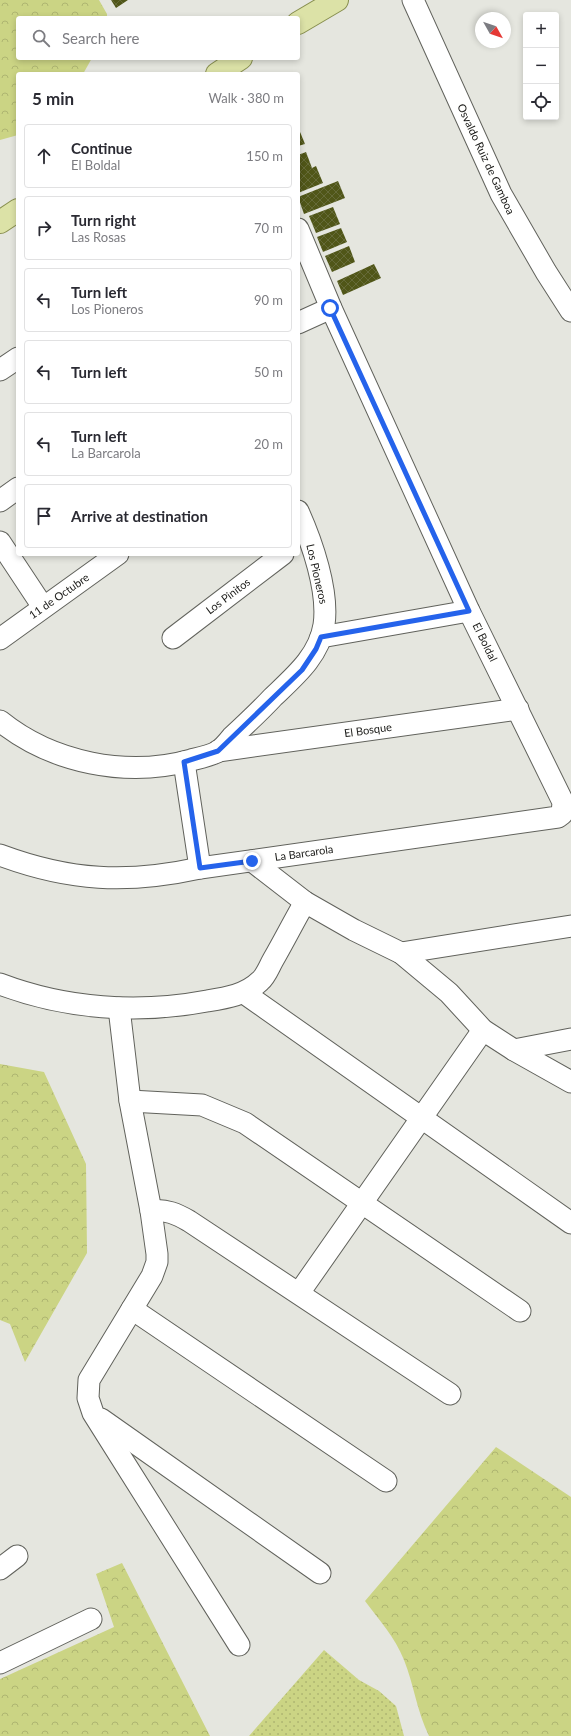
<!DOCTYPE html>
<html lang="en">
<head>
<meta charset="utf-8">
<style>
  :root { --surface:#fff; --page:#f7f7f7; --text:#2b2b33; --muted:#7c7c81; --line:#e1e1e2 }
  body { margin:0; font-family:Lato,sans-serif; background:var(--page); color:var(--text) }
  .controls { position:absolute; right:12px; top:12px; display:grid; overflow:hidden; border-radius:4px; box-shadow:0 2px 6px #0003 }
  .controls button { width:36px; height:36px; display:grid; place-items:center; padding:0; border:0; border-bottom:1px solid var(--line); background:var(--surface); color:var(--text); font:20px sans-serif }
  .compass { position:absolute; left:475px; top:12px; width:36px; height:36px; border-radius:50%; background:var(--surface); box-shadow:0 2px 6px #0003; rotate:130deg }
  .stop { position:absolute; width:12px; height:12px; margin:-9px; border:3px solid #2563eb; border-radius:50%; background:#fff }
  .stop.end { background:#2563eb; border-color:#fff; box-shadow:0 1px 4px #0008 }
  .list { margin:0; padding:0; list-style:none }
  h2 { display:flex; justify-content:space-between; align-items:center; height:52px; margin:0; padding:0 16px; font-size:17px }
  h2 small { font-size:13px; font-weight:400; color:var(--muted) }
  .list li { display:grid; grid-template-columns:26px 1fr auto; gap:12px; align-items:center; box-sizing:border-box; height:64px; margin:0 8px 8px; padding:0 8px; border:1px solid var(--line); border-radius:4px }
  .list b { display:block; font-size:15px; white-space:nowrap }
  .list p { margin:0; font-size:13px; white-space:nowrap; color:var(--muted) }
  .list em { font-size:13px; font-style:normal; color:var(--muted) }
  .icon { flex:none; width:22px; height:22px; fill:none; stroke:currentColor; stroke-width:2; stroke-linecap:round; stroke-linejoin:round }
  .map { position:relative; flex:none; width:571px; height:1736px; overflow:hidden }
  .search { position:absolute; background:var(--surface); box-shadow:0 2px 6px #0003; left:16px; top:16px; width:284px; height:44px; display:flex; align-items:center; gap:10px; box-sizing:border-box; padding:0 14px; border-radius:4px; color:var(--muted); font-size:15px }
  .panel { position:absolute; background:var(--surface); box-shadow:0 2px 6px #0003; left:16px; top:72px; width:284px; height:484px; border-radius:4px }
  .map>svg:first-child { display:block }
  .grass { fill:url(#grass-dots) }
  .forest { fill:url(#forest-crowns) }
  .building { fill:url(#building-cross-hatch) }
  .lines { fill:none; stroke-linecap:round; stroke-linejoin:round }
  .minor-casing { stroke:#61625c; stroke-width:23 }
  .major-casing { stroke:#888f4f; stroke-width:24 }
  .minor { stroke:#fff; stroke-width:21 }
  .major { stroke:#dce2a7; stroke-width:22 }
  .route { stroke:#2563eb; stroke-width:5 }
  .labels { text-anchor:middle; stroke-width:4; stroke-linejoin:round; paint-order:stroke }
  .street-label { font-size:11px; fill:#191917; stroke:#fffffe }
</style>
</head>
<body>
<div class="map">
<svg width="571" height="1736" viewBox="0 0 571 1736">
  <defs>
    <pattern id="grass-dots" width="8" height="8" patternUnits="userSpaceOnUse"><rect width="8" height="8" fill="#cbd484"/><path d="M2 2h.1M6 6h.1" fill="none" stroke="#aeb571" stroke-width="1.8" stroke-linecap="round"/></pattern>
    <pattern id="forest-crowns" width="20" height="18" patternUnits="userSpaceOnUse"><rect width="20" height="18" fill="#cbd484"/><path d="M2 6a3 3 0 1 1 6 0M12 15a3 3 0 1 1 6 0" fill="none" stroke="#aeb571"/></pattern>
    <pattern id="building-cross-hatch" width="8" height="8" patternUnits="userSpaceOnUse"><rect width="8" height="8" fill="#505618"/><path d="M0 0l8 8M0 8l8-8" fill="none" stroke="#656a38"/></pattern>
  </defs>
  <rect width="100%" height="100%" fill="#e5e6df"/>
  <!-- grass -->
  <polygon class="grass" points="324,1650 359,1680 379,1691 396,1706 404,1736 249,1736"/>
  <!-- forest -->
  <g class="forest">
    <polygon points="0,0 99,0 107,14 107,18 18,18 18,58 92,58 83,74 18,74 18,135 0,140"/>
    <polygon points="0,1064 44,1072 86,1164 87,1253 25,1362 10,1324 0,1320"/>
    <path d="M496,1447L571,1497V1736H429C417,1712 414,1685 404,1660C395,1637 379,1620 365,1601Z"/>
    <polygon points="122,1563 210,1736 0,1736 0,1679 114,1627 96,1574"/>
  </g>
  <!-- building -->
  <g class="building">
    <polygon points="111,0 128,0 116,8"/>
    <polygon points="298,127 305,144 298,146"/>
    <polygon points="306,152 312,168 316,166 323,183 298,193 298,155"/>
    <polygon points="338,181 345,198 304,214 298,197"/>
    <polygon points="333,207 340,224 316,233 309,216"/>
    <polygon points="341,228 347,242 323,252 317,237"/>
    <polygon points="349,246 355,262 332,272 325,256"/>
    <polygon points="374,264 381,278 343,295 337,281"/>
  </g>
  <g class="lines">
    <!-- minor casing -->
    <g class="minor-casing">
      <g id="minor">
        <polyline points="413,0 501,194 546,272 571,311"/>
        <polyline points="298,323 331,308"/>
        <polyline points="0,370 18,358"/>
        <polyline points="0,501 18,488"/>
        <polyline points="0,542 43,607"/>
        <polyline points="321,637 469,611"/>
        <polyline points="173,638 283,554"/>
        <polyline points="0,639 118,554"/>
        <path d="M0,721C52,763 127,778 191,760C199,758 209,756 217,752C222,749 228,742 232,737C246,724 260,711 273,697C295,676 319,656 324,625C329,591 312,542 298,511"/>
        <polyline points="218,751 518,709"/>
        <polyline points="184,762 200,868"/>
        <path d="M0,855C70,881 127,884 200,868L558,817L562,814L563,802L469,611L331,308L298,229"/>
        <polyline points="252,861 305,902 354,930 401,953 449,993 483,1030 514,1050 571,1082"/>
        <polyline points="401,953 571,926"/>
        <path d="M0,984C66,1009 138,1014 207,1001C226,998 246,995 260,981C266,976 269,967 273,960C284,941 294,921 305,902"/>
        <polyline points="244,993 571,1223"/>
        <polyline points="119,1008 130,1101 151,1211 157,1254 157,1262 152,1276 89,1380 88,1398 93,1413 239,1645"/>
        <polyline points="514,1050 571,1039"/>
        <polyline points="130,1101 202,1105 245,1123 520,1311"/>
        <path d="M151,1211C166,1209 177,1214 189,1221L450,1394"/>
        <polyline points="299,1293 483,1030"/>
        <polyline points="132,1309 386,1481"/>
        <polyline points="101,1419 320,1573"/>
        <polyline points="0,1569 17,1556"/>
        <polyline points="0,1663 91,1619"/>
      </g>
    </g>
    <!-- major casing -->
    <g class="major-casing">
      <g id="major">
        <polyline points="298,23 337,0"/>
        <polyline points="217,74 241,58"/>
        <polyline points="0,222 18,210"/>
      </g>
    </g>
    <!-- minor -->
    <use href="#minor" class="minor"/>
    <!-- major -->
    <use href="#major" class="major"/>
  </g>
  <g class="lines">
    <!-- route -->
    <polyline class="route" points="252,861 200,868 184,762 218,751 302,670 316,649 321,637 469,611 330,308"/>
  </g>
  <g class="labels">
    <!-- street labels -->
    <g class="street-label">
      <text transform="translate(486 159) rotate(65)" y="4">Osvaldo Ruiz de Gamboa</text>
      <text transform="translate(317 574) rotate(77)" y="4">Los Pioneros</text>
      <text transform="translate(59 596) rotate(-35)" y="4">11 de Octubre</text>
      <text transform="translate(228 596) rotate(-37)" y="4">Los Pinitos</text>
      <text transform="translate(485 642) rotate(64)" y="4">El Boldal</text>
      <text transform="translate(368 730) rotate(-8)" y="4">El Bosque</text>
      <text transform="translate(304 853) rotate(-8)" y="4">La Barcarola</text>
    </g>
  </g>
</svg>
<div class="controls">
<button>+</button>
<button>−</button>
<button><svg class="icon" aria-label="locate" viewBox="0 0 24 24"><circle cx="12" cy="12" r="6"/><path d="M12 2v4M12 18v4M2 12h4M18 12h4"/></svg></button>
</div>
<svg class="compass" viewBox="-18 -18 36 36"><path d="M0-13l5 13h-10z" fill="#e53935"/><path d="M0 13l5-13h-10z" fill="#7c7c81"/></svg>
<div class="stop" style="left:330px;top:308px"></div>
<div class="stop end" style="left:252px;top:861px"></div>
<div class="search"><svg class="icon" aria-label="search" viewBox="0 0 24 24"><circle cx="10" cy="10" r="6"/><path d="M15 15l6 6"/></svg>Search here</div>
<section class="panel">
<h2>5 min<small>Walk · 380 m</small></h2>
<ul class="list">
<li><svg class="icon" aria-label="ahead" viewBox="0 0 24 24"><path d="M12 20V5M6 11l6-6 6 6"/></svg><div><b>Continue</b><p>El Boldal</p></div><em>150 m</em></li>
<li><svg class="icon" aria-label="right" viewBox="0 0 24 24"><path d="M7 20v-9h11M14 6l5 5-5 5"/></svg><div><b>Turn right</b><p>Las Rosas</p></div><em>70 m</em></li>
<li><svg class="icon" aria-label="left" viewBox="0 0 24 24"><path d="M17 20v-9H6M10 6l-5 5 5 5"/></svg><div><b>Turn left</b><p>Los Pioneros</p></div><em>90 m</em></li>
<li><svg class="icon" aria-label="left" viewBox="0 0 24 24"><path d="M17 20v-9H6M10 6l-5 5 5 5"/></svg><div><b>Turn left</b></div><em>50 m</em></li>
<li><svg class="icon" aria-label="left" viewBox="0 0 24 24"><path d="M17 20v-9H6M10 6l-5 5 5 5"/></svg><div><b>Turn left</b><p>La Barcarola</p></div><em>20 m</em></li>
<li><svg class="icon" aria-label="arrive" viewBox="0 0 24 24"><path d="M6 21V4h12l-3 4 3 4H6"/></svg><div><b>Arrive at destination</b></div></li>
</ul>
</section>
</div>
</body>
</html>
